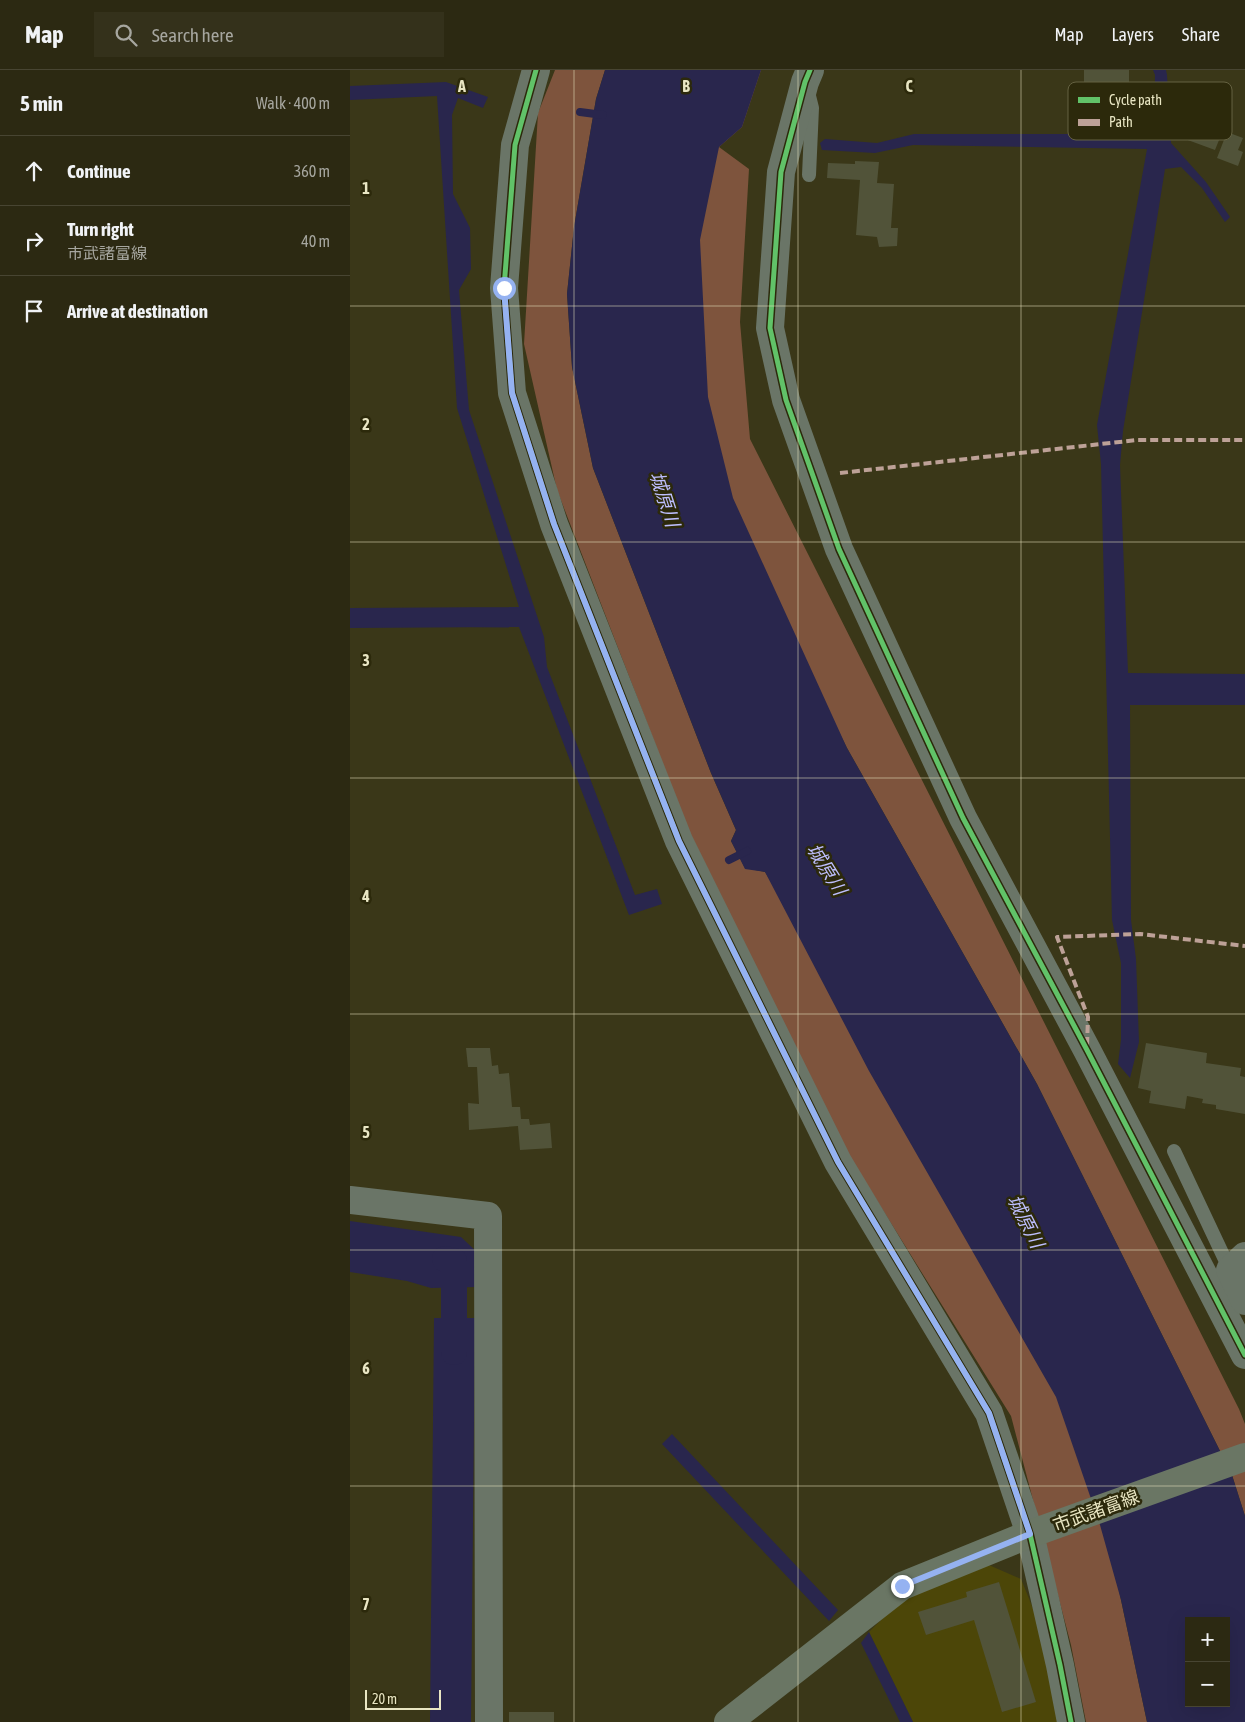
<!DOCTYPE html>
<html lang="en">
<head>
<meta charset="utf-8">
<style>
  :root { --surface:#2c2912; --page:#34311b; --text:#f1f3f6; --muted:#a6a69f; --line:#484532 }
  body { margin:0; font-family:"Asap Condensed","Noto Sans JP",sans-serif; background:var(--page); color:var(--text) }
  .controls { position:absolute; right:15px; bottom:15px; display:grid; overflow:hidden; border-radius:0px; box-shadow:0 5px 20px #0002 }
  .controls button { width:45px; height:45px; display:grid; place-items:center; padding:0; border:0; border-bottom:1px solid var(--line); background:var(--surface); color:var(--text); font:25px sans-serif }
  .scale { position:absolute; left:15px; bottom:12px; width:76px; box-sizing:border-box; padding-left:5px; border:2px solid #e9e6c3; border-top:0; font-size:14px; line-height:18px; white-space:nowrap; color:#e9e6c3; -webkit-text-stroke:4px #2c290b; paint-order:stroke }
  .stop { position:absolute; width:15px; height:15px; margin:-11px; border:4px solid #95b2f1; border-radius:50%; background:#fff }
  .stop.end { background:#95b2f1; border-color:#fff; box-shadow:0 1px 5px #0008 }
  .list { margin:0; padding:0; list-style:none }
  h2 { display:flex; justify-content:space-between; align-items:center; height:65px; margin:0; padding:0 20px; font-size:21px }
  h2 small { font-size:16px; font-weight:400; color:var(--muted) }
  .list li { display:grid; grid-template-columns:32px 1fr auto; gap:15px; align-items:center; box-sizing:border-box; height:70px; padding:0 20px; border-top:1px solid var(--line) }
  .list b { display:block; font-size:19px; white-space:nowrap }
  .list p { margin:0; font-size:16px; white-space:nowrap; color:var(--muted) }
  .list em { font-size:16px; font-style:normal; color:var(--muted) }
  .icon { flex:none; width:28px; height:28px; fill:none; stroke:currentColor; stroke-width:2; stroke-linecap:round; stroke-linejoin:round }
  .map { position:relative; flex:none; width:895px; height:1652px; overflow:hidden }
  header { display:flex; align-items:center; gap:30px; box-sizing:border-box; height:70px; padding:0 25px; background:var(--surface); border-bottom:1px solid var(--line) }
  header strong { font-size:24px }
  nav { display:flex; gap:28px; margin-inline-start:auto; font-size:18px }
  .search { width:350px; height:45px; background:var(--page); display:flex; align-items:center; gap:12px; box-sizing:border-box; padding:0 18px; border-radius:0px; color:var(--muted); font-size:19px }
  main { display:flex }
  aside { flex:1; background:var(--surface) }
  .map>svg:first-child { display:block }
  .built { fill:#4c4608 }
  .green { fill:#7e543d }
  .water { fill:#29264d; fill-rule:evenodd }
  .lines { fill:none; stroke-linecap:round; stroke-linejoin:round }
  .stream { stroke:#29264d; stroke-width:8 }
  .canal { stroke:#29264d; stroke-width:26 }
  .building { fill:#515339 }
  .lane { stroke:#6a7567; stroke-width:14 }
  .street { stroke:#6a7567; stroke-width:28 }
  .secondary { stroke:#6a7664; stroke-width:28 }
  .quiet { stroke:#bda197; stroke-width:4; stroke-dasharray:8 4; stroke-linecap:butt }
  .cycleway-casing { stroke:#2c290b; stroke-width:8 }
  .cycleway { stroke:#61c268; stroke-width:5 }
  .route { stroke:#95b2f1; stroke-width:6 }
  .grid { fill:none; stroke:#e9e6c3; stroke-width:1; stroke-opacity:0.55 }
  .labels { text-anchor:middle; stroke-width:5; stroke-linejoin:round; paint-order:stroke }
  .street-label { font-size:18px; fill:#e9e6c3; stroke:#2c290b }
  .water-label { font-size:19px; font-style:italic; fill:#bdbefe; stroke:#2c290b }
  .key { fill:#2c290b; stroke:#656242; stroke-width:1 }
  .key-label { font-size:14px; fill:#e9e6c3 }
  .grid-label { font-size:16px; text-anchor:middle; font-weight:bold; fill:#e9e6c3; stroke:#2c290b; stroke-width:5; stroke-linejoin:round; paint-order:stroke }
</style>
</head>
<body>
<header>
<strong>Map</strong>
<div class="search"><svg class="icon" aria-label="search" viewBox="0 0 24 24"><circle cx="10" cy="10" r="6"/><path d="M15 15l6 6"/></svg>Search here</div>
<nav><a>Map</a><a>Layers</a><a>Share</a></nav>
</header>
<main>
<aside>
<h2>5 min<small>Walk · 400 m</small></h2>
<ul class="list">
<li><svg class="icon" aria-label="ahead" viewBox="0 0 24 24"><path d="M12 20V5M6 11l6-6 6 6"/></svg><div><b>Continue</b></div><em>360 m</em></li>
<li><svg class="icon" aria-label="right" viewBox="0 0 24 24"><path d="M7 20v-9h11M14 6l5 5-5 5"/></svg><div><b>Turn right</b><p>市武諸富線</p></div><em>40 m</em></li>
<li><svg class="icon" aria-label="arrive" viewBox="0 0 24 24"><path d="M6 21V4h12l-3 4 3 4H6"/></svg><div><b>Arrive at destination</b></div></li>
</ul>
</aside>
<div class="map">
<svg width="895" height="1652" viewBox="0 0 895 1652">
  <rect width="100%" height="100%" fill="#3a3718"/>
  <!-- built -->
  <polygon class="built" points="632,1492 671,1509 697,1573 713,1652 563,1652 519,1562 550,1531"/>
  <!-- green -->
  <g class="green">
    <polygon points="205,0 255,0 246,29 224,157 217,224 222,297 243,398 361,703 386,760 381,771 395,798 415,802 722,1285 771,1530 797,1652 736,1652 721,1575 661,1346 498,1084 338,759 207,420 174,274 188,43"/>
    <polygon points="411,0 392,57 369,77 399,99 390,252 400,369 889,1339 895,1354 895,1446 882,1405 687,1014 497,678 371,428 335,295 347,29"/>
  </g>
  <!-- water -->
  <g class="water">
    <path d="M255,0H411L392,57L369,77L350,170L358,327L383,428L497,678L687,1014L882,1405L895,1446V1652H797L771,1530L750,1455L706,1327L519,1001L415,802L395,799L381,771L386,760L361,703L243,398L222,297L217,224L224,157L246,29ZM839,1551H876V1633H839Z"/>
    <polygon points="803,0 816,0 817,5 821,73 856,112 880,147 875,152 852,118 831,97 815,99 773,361 770,395 778,603 895,604 895,635 780,635 781,850 786,889 789,972 780,1008 768,994 771,970 771,893 762,850 751,394 747,355 797,79 563,75 525,83 472,80 470,73 475,69 527,73 564,64 791,64 804,47 805,5"/>
    <polygon points="96,12 138,27 133,38 108,28 102,45 103,124 120,158 121,199 109,220 119,340 194,567 197,597 285,825 307,819 312,834 279,845 169,557 0,558 0,538 169,537 107,338 87,26 0,30 0,16"/>
    <polygon points="0,1151 111,1167 128,1183 127,1217 81,1218 57,1211 0,1202"/>
    <polygon points="84,1248 125,1248 121,1652 80,1652"/>
    <polygon points="322,1364 488,1540 479,1551 312,1374"/>
    <polygon points="519,1562 563,1652 550,1652 511,1573"/>
  </g>
  <g class="lines">
    <!-- stream -->
    <g class="stream">
      <polyline points="230,42 253,45"/>
      <polyline points="379,790 397,781"/>
    </g>
    <!-- canal -->
    <polyline class="canal" points="95,1189 104,1191 104,1282"/>
  </g>
  <!-- building -->
  <g class="building">
    <polygon points="734,0 779,0 779,36 753,36 753,23 734,23"/>
    <polygon points="849,31 880,43 865,80 835,69"/>
    <polygon points="877,62 893,68 888,80 893,82 888,96 867,88"/>
    <polygon points="505,91 529,92 527,113 544,114 541,158 548,158 547,176 529,177 527,167 506,165 510,110 477,108 478,93 505,94"/>
    <polygon points="796,973 857,983 856,993 891,998 890,1006 895,1007 895,1044 866,1039 866,1035 852,1033 853,1029 837,1026 835,1039 799,1033 801,1021 788,1018"/>
    <polygon points="116,978 140,978 142,996 148,995 149,1004 159,1003 162,1037 170,1037 171,1049 179,1049 180,1055 200,1053 202,1078 170,1080 168,1056 119,1060 118,1033 129,1034 127,997 118,997"/>
    <polygon points="649,1512 686,1632 652,1642 624,1550 576,1565 568,1542 617,1527 616,1522"/>
    <rect x="159" y="1642" width="45" height="10"/>
  </g>
  <g class="lines">
    <!-- lane -->
    <g class="lane">
      <polyline points="458,22 462,38 459,105"/>
      <polyline points="824,1081 880,1200"/>
    </g>
    <!-- street -->
    <g class="street">
      <polyline points="186,0 165,75 154,218 162,323 204,454 329,771 488,1092 639,1343 680,1464 710,1595 721,1652"/>
      <polyline points="460,0 455,12 431,102 420,258 436,330 489,479 613,748 737,980 895,1285"/>
      <polyline points="0,1130 138,1146 139,1652"/>
      <polyline points="895,1186 880,1200 895,1231"/>
    </g>
    <!-- secondary -->
    <polyline class="secondary" points="378,1652 552,1516 680,1464 895,1387"/>
    <!-- quiet -->
    <g class="quiet">
      <polyline points="490,403 787,370 895,370"/>
      <polyline points="737,975 738,947 707,867 790,864 895,876"/>
    </g>
    <!-- cycleway casing -->
    <g class="cycleway-casing">
      <g id="cycleway">
        <polyline points="186,0 165,75 154,218 162,323 204,454 329,771 488,1092 639,1343 680,1464 710,1595 721,1652"/>
        <polyline points="460,0 455,12 431,102 420,258 436,330 489,479 613,748 737,980 895,1285"/>
      </g>
    </g>
    <!-- cycleway -->
    <use href="#cycleway" class="cycleway"/>
  </g>
  <g class="lines">
    <!-- route -->
    <polyline class="route" points="154,218 162,323 204,454 329,771 488,1092 639,1343 680,1464 552,1516"/>
  </g>
  <!-- grid -->
  <path class="grid" d="M224,0V1652M448,0V1652M671,0V1652M0,236H895M0,472H895M0,708H895M0,944H895M0,1180H895M0,1416H895"/>
  <g class="labels">
    <!-- street labels -->
    <g class="street-label">
      <text transform="translate(746 1441) rotate(-20)" y="6">市武諸富線</text>
    </g>
    <!-- water labels -->
    <g class="water-label">
      <text transform="translate(315 429) rotate(72)" y="7">城原川</text>
      <text transform="translate(477 799) rotate(58)" y="7">城原川</text>
      <text transform="translate(676 1151) rotate(63)" y="7">城原川</text>
    </g>
  </g>
  <!-- legend -->
  <rect x="718" y="12" width="164" height="58" rx="8" class="key"/>
  <rect x="728" y="27" width="22" height="6" fill="#61c268"/>
  <rect x="728" y="49" width="22" height="7" fill="#bda197"/>
  <g class="key-label">
    <text x="759" y="35">Cycle path</text>
    <text x="759" y="57">Path</text>
  </g>
  <g class="grid-label">
    <text x="112" y="22">A</text>
    <text x="336" y="22">B</text>
    <text x="559" y="22">C</text>
    <text x="16" y="124">1</text>
    <text x="16" y="360">2</text>
    <text x="16" y="596">3</text>
    <text x="16" y="832">4</text>
    <text x="16" y="1068">5</text>
    <text x="16" y="1304">6</text>
    <text x="16" y="1540">7</text>
  </g>
</svg>
<div class="controls">
<button>+</button>
<button>−</button>
</div>
<div class="scale">20 m</div>
<div class="stop" style="left:154px;top:218px"></div>
<div class="stop end" style="left:552px;top:1516px"></div>
</div>
</main>
</body>
</html>
